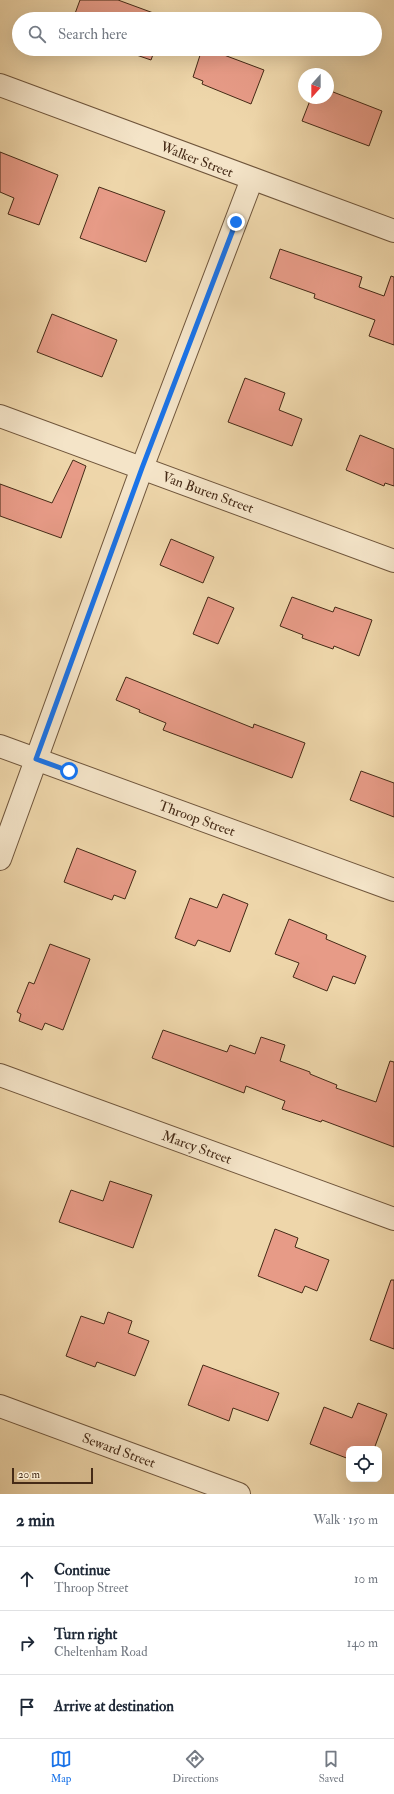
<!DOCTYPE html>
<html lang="en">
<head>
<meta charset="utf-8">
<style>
  :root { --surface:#fff; --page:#f6f6f7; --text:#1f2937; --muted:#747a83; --line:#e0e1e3; --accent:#1a73e8 }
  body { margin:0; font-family:"IM FELL Double Pica",serif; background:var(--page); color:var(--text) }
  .controls { position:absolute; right:12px; bottom:12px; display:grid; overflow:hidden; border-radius:8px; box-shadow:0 4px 16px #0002 }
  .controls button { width:36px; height:36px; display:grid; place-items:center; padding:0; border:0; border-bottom:1px solid var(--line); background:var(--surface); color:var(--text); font:20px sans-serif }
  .compass { position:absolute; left:298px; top:68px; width:36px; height:36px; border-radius:50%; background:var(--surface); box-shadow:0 4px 16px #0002; rotate:201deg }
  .scale { position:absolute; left:12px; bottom:10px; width:81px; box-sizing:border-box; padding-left:4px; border:2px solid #452a16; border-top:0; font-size:11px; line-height:14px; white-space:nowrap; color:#452a16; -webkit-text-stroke:3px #f4e4c8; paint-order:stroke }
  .stop { position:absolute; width:12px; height:12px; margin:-9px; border:3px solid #1a73e8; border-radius:50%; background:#fff }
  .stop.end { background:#1a73e8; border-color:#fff; box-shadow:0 1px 4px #0008 }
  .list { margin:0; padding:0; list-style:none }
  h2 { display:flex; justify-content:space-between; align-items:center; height:52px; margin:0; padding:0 16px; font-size:17px }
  h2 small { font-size:13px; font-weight:400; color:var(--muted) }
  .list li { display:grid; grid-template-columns:26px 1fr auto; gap:12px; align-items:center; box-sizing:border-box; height:64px; padding:0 16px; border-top:1px solid var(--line) }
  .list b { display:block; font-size:15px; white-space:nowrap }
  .list p { margin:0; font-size:13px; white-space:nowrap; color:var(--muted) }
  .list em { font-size:13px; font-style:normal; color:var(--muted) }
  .icon { flex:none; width:22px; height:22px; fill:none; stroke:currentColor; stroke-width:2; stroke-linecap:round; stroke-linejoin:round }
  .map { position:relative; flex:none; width:394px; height:1494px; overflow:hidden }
  .search { position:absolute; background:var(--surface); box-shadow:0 4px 16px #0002; left:12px; right:12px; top:12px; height:44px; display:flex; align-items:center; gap:10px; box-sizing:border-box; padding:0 14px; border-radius:22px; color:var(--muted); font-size:15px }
  .sheet { height:244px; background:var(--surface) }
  nav { display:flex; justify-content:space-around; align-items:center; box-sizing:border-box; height:56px; border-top:1px solid var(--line); background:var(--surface); font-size:11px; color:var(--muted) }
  nav a { display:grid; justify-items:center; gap:2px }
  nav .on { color:var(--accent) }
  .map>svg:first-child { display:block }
  .building { fill:#e79b87; stroke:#452a16 }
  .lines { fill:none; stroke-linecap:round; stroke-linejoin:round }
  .street-casing { stroke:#6f553b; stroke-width:24 }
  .street { stroke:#f4e4c8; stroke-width:22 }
  .route { stroke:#1a73e8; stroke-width:5 }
  .labels { text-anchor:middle; stroke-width:4; stroke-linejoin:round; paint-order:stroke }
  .street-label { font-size:14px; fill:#452a16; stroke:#f4e4c8 }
</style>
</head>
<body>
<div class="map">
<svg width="394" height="1494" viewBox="0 0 394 1494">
  <rect width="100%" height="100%" fill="#eed6aa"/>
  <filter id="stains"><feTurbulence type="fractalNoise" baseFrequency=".005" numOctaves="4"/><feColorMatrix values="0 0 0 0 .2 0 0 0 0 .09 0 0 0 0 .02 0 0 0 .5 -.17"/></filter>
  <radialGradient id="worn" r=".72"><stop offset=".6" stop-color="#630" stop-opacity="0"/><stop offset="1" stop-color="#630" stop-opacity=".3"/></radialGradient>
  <!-- building -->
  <g class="building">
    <polygon points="80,0 118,0 167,18 73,19"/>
    <polygon points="119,49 155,49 151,60"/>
    <polygon points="202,49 208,49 264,70 251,104 202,84 203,81 193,77"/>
    <polygon points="328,90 382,111 369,146 302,121 311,98 328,98"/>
    <polygon points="0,152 58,175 39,225 8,214 14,198 0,192"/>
    <polygon points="99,187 165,211 146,262 80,238"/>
    <polygon points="280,249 362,277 359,287 384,296 391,276 394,277 394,345 369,336 375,320 314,298 315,294 270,278"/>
    <polygon points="52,314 117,340 102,377 37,352"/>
    <polygon points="245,378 285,393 279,410 302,419 292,446 228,422"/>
    <polygon points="360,435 394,449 394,486 385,483 384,486 346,470"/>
    <polygon points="73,460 86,466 61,538 0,516 0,484 52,503"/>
    <polygon points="171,539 214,557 203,583 160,565"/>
    <polygon points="208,597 234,608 218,644 193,634"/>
    <polygon points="292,597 333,612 335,607 372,620 359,656 334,646 333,649 302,638 303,635 280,626"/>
    <polygon points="126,677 253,728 254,724 305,743 292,778 163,730 166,723 139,712 140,710 116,700"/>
    <polygon points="361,771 394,783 394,817 350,800"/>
    <polygon points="77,848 136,871 125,899 114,895 112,900 64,882"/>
    <polygon points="223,894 248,904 230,952 198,940 195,946 175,938 190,898 217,908"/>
    <polygon points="289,919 327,935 326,939 366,956 355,984 333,976 327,991 293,977 299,963 275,954"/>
    <polygon points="50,944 90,959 63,1030 45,1023 42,1030 19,1021 21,1014 17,1012 29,982 34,984"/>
    <polygon points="163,1030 227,1052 230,1045 255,1054 261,1037 285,1045 280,1061 310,1072 310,1074 337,1085 336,1088 376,1102 390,1061 394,1062 394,1147 322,1120 321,1122 282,1109 285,1101 246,1086 244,1093 152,1058"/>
    <polygon points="110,1181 152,1195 133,1248 59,1222 71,1190 103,1201"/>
    <polygon points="275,1229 298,1238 295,1247 329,1260 317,1291 305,1286 302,1293 258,1276"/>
    <polygon points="391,1280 394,1280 394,1349 370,1340"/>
    <polygon points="108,1312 132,1321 128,1333 149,1341 135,1376 97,1362 95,1367 66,1356 81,1316 104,1324"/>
    <polygon points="203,1365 279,1393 268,1421 233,1408 229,1421 188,1405"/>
    <polygon points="358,1403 387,1414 374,1449 349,1449 349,1459 310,1444 324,1407 352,1418"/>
  </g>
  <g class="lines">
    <!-- street casing -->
    <g class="street-casing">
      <g id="street">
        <polyline points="0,85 394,231"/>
        <polyline points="0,416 394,561"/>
        <polyline points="0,746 394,890"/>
        <polyline points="0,859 142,468 252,179"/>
        <polyline points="0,1075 394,1219"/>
        <polyline points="0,1406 239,1494"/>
      </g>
    </g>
    <!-- street -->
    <use href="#street" class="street"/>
  </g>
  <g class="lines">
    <!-- route -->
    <polyline class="route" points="69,771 36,759 142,468 236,222"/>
  </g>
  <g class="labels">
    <!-- street labels -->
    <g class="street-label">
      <text transform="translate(197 159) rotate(21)" y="5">Walker Street</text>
      <text transform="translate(208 492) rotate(20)" y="5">Van Buren Street</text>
      <text transform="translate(197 818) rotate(20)" y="5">Throop Street</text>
      <text transform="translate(197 1147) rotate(20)" y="5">Marcy Street</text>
      <text transform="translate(119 1450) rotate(20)" y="5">Seward Street</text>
    </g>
  </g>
  <rect width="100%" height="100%" filter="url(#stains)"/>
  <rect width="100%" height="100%" fill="url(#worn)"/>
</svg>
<div class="controls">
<button><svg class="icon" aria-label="locate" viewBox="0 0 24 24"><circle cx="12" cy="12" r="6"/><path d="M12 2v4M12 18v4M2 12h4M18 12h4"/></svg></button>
</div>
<svg class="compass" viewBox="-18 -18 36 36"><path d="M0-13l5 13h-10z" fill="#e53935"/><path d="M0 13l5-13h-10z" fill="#747a83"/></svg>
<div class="scale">20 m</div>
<div class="stop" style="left:69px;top:771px"></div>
<div class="stop end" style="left:236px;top:222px"></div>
<div class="search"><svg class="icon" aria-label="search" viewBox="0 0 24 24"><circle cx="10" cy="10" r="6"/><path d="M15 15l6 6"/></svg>Search here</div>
</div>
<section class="sheet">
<h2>2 min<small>Walk · 150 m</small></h2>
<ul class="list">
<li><svg class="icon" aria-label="ahead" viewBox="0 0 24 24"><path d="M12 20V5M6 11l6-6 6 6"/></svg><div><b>Continue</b><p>Throop Street</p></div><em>10 m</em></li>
<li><svg class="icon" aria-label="right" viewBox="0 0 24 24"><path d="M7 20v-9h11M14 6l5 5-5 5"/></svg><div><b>Turn right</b><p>Cheltenham Road</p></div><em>140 m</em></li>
<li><svg class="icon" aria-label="arrive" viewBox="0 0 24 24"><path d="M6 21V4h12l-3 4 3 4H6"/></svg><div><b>Arrive at destination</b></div></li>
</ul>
</section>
<nav>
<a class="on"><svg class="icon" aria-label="map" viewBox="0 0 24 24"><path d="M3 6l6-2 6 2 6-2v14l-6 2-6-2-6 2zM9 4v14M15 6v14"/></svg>Map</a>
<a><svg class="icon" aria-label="directions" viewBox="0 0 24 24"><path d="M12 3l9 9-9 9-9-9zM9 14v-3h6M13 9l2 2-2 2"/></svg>Directions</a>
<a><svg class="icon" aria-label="saved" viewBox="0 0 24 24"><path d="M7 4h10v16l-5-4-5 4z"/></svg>Saved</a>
</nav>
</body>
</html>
